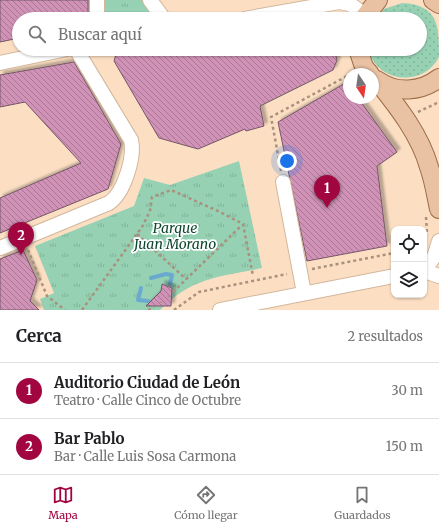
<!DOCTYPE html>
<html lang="es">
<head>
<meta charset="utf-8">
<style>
  :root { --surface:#fff; --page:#f6f6f6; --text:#202124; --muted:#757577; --line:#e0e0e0; --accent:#a20640 }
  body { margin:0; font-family:Merriweather,serif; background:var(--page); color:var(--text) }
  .controls { position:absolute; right:12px; bottom:12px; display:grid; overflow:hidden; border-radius:8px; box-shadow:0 1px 3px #0004 }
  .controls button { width:36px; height:36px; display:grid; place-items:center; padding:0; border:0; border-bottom:1px solid var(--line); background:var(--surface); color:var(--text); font:20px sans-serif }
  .compass { position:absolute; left:343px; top:68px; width:36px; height:36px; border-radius:50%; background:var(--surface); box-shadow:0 1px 3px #0004; rotate:167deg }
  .you { position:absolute; left:287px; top:161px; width:14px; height:14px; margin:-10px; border:3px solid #fff; border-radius:50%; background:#1a73e8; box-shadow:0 0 0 6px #1a73e833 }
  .badge { display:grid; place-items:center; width:26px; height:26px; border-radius:50%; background:var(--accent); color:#fff; font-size:13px; font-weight:700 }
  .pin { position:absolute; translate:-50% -33px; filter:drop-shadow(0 1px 2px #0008) }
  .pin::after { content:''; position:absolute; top:21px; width:14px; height:12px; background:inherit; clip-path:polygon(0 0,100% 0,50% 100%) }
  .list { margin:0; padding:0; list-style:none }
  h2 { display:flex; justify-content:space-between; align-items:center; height:52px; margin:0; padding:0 16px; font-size:17px }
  h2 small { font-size:13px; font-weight:400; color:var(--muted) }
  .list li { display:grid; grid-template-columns:26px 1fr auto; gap:12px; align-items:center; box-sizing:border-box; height:56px; padding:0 16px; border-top:1px solid var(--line) }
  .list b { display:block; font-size:15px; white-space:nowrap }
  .list p { margin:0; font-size:13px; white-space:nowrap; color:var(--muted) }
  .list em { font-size:13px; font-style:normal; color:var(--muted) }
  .icon { flex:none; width:22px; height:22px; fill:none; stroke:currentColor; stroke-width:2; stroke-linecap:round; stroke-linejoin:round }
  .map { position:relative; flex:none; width:439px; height:310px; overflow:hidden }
  .search { position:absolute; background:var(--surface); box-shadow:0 1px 3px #0004; left:12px; right:12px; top:12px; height:44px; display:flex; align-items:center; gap:10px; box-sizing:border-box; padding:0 14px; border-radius:22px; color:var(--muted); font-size:15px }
  .sheet { height:164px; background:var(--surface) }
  nav { display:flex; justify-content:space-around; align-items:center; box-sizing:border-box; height:56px; border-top:1px solid var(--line); background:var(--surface); font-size:11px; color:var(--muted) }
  nav a { display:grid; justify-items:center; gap:2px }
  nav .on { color:var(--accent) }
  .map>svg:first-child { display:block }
  .grass { fill:url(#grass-dots) }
  .park { fill:url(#park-tufts) }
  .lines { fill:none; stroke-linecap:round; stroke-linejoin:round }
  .stream { stroke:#6aa9d0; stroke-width:4 }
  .building { fill:url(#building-back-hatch); stroke:#755668; filter:url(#shadow) }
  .minor-casing { stroke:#d3b79d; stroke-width:16 }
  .major-casing { stroke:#9c6d49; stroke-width:20 }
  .path { stroke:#a8927e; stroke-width:2.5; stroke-dasharray:3 3; stroke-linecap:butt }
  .minor { stroke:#fff; stroke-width:14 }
  .major { stroke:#e9c1a3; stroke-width:18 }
  .labels { text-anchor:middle; stroke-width:3.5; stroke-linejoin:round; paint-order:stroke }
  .park-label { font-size:14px; font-style:italic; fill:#0d4730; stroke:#fff }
</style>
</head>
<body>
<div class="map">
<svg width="439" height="310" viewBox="0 0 439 310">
  <defs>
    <pattern id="grass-dots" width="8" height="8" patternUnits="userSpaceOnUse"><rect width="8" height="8" fill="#96d1b3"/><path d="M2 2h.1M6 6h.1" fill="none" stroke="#81b399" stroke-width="1.8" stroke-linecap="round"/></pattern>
    <pattern id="park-tufts" width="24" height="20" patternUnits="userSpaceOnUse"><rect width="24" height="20" fill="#96d1b3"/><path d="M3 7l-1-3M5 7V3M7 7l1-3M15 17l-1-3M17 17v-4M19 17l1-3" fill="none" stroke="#81b399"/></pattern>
    <pattern id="building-back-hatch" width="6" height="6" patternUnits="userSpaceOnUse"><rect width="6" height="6" fill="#d093b7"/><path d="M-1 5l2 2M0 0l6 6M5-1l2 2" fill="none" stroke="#a97794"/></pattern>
    <filter id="shadow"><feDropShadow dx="3.5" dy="-3.5" stdDeviation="1" flood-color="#0004"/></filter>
  </defs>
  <rect width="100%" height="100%" fill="#fcdfc3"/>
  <!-- grass -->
  <path class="grass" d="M402,3C439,5 439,26 439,57C423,88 377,83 368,49H420V19H374L384,9Z"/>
  <!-- park -->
  <g class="park">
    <polygon points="103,0 142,0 154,14 132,19 102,19"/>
    <path d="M239,161L262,268C220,277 192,277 160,310H44L40,299L54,293L35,246L134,206L144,178L170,185Z"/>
  </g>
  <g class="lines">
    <!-- stream -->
    <g class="stream">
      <polyline points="151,278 166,274 172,275 170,284"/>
      <polyline points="141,288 138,300 148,301"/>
    </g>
  </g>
  <!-- building -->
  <g class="building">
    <polygon points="0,0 88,0 88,12 87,19 19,19 19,38 0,42"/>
    <polygon points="143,49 334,49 337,60 333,70 260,106 264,126 246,131 245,129 198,149 159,138 114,61 116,54"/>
    <polygon points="74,62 121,144 108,189 0,233 0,198 81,163 25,102 0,107 0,75"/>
    <polygon points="349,81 349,98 358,98 397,152 377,166 387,246 307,261 278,122"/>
    <polygon points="23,250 37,280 30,301 39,310 0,310 0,259"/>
    <polygon points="162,284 172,288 171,306 146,306 161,291"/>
  </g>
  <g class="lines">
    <!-- minor casing -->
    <g class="minor-casing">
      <g id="minor">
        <polyline points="150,0 164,19"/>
        <polyline points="97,19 97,0"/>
        <polyline points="244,19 339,2 350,4 365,15"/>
        <polyline points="0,63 67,49"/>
        <polyline points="283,182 304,293"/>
        <path d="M0,248L109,203C124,193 135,157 131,140L76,49"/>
        <path d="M424,268C434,261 436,252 439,241"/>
        <polyline points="424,271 439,276"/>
        <polyline points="220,310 394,276"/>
      </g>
    </g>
    <!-- major casing -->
    <g class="major-casing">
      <g id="major">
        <polyline points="433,0 439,4"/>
        <polyline points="363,19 378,0"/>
        <polyline points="358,49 364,67 370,74"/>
        <path d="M377,80C396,94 421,92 439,78"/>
        <path d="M378,82C398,107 420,135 429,167C434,181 436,195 439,209"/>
      </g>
    </g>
    <!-- path -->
    <g class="path">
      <polyline points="418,112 439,102"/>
      <polyline points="281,171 271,117 349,75"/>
      <polyline points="426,217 427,233"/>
      <polyline points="137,234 186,279"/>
      <polyline points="28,250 47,296 65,310"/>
      <polyline points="312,269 394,253"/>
      <polyline points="173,292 242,225"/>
      <polyline points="168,297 169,296"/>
      <polyline points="161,303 161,302"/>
      <polyline points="82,310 142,227 150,211 152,197 171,190 220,212 243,224 253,276"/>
      <polyline points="148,310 154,307"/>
      <polyline points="174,310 199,292 287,274"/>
    </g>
    <!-- minor -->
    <use href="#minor" class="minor"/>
    <!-- major -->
    <use href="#major" class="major"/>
  </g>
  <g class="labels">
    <!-- park labels -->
    <g class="park-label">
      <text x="175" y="233">Parque<tspan x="175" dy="16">Juan Morano</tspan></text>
    </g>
  </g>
</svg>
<div class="controls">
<button><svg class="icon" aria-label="locate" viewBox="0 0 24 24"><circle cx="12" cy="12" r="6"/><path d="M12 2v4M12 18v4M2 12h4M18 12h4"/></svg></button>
<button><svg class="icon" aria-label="layers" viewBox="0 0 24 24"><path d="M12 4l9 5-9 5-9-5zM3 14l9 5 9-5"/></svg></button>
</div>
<svg class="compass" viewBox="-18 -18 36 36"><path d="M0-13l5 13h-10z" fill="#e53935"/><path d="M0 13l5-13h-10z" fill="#757577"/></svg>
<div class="you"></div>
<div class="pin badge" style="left:327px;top:208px">1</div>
<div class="pin badge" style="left:21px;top:255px">2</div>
<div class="search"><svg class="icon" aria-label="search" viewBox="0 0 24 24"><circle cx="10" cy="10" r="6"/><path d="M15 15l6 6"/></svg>Buscar aquí</div>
</div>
<section class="sheet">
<h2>Cerca<small>2 resultados</small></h2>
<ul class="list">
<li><span class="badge">1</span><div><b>Auditorio Ciudad de León</b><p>Teatro · Calle Cinco de Octubre</p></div><em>30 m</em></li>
<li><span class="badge">2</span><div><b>Bar Pablo</b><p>Bar · Calle Luis Sosa Carmona</p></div><em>150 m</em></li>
</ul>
</section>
<nav>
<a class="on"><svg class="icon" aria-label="map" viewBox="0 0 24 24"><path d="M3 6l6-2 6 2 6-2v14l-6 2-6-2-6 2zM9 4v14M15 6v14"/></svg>Mapa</a>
<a><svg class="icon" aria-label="directions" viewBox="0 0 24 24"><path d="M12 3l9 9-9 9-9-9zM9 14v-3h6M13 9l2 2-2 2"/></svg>Cómo llegar</a>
<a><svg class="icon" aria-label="saved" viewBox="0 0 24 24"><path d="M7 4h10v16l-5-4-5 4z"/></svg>Guardados</a>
</nav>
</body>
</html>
